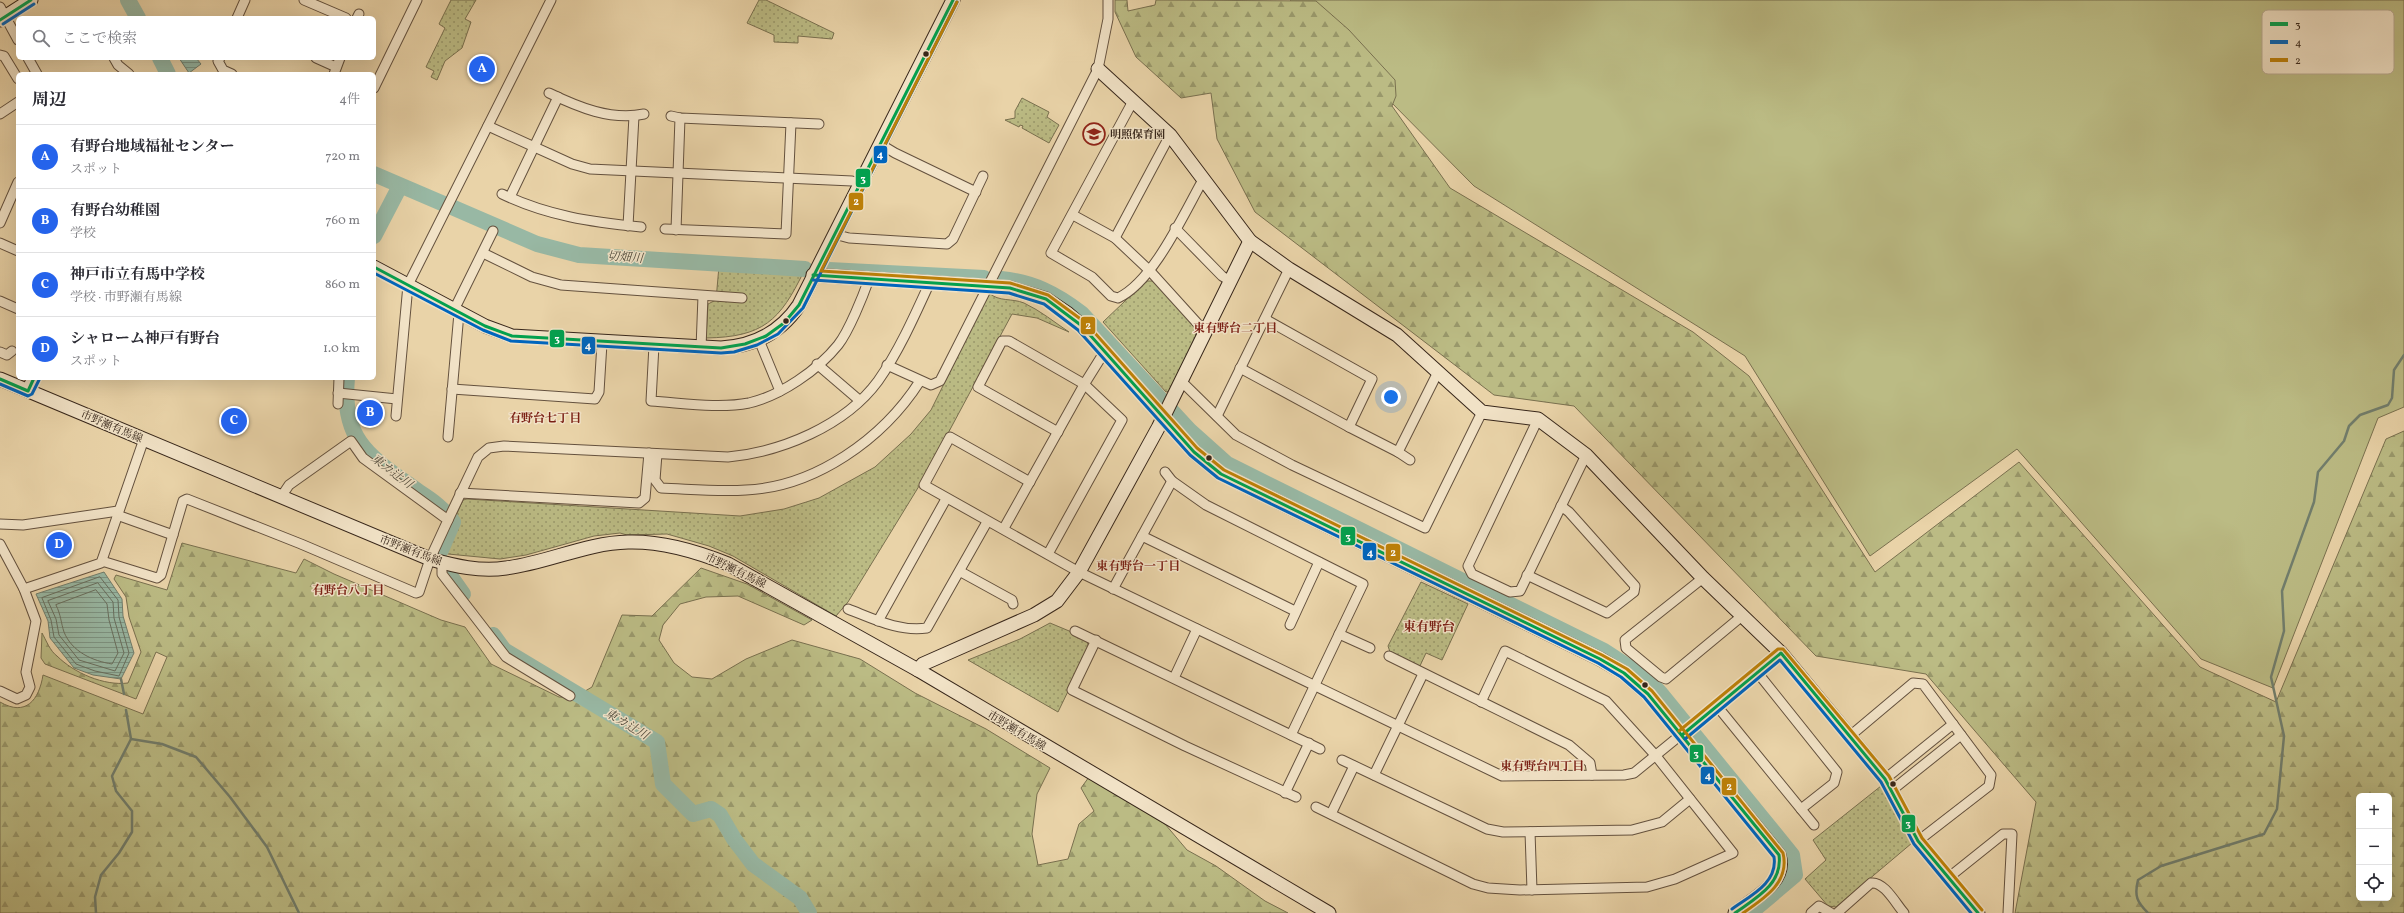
<!DOCTYPE html>
<html lang="ja">
<head>
<meta charset="utf-8">
<style>
  :root { --surface:#fff; --page:#f7f7f7; --text:#2b2b33; --muted:#7c7c81; --line:#e1e1e2; --accent:#2563eb }
  body { margin:0; font-family:Vollkorn,"Noto Serif JP",serif; background:var(--page); color:var(--text) }
  .controls { position:absolute; right:12px; bottom:12px; display:grid; overflow:hidden; border-radius:6px; box-shadow:0 4px 16px #0002 }
  .controls button { width:36px; height:36px; display:grid; place-items:center; padding:0; border:0; border-bottom:1px solid var(--line); background:var(--surface); color:var(--text); font:20px sans-serif }
  .you { position:absolute; left:1391px; top:397px; width:14px; height:14px; margin:-10px; border:3px solid #fff; border-radius:50%; background:#1a73e8; box-shadow:0 0 0 6px #1a73e833 }
  .badge { display:grid; place-items:center; width:26px; height:26px; border-radius:50%; background:var(--accent); color:#fff; font-size:13px; font-weight:700 }
  .pin { position:absolute; translate:-50% -50%; border:2px solid #fff; box-shadow:0 1px 4px #0006 }
  .list { margin:0; padding:0; list-style:none }
  h2 { display:flex; justify-content:space-between; align-items:center; height:52px; margin:0; padding:0 16px; font-size:17px }
  h2 small { font-size:13px; font-weight:400; color:var(--muted) }
  .list li { display:grid; grid-template-columns:26px 1fr auto; gap:12px; align-items:center; box-sizing:border-box; height:64px; padding:0 16px; border-top:1px solid var(--line) }
  .list b { display:block; font-size:15px; white-space:nowrap }
  .list p { margin:0; font-size:13px; white-space:nowrap; color:var(--muted) }
  .list em { font-size:13px; font-style:normal; color:var(--muted) }
  .icon { flex:none; width:22px; height:22px; fill:none; stroke:currentColor; stroke-width:2; stroke-linecap:round; stroke-linejoin:round }
  .map { position:relative; flex:none; width:2404px; height:913px; overflow:hidden }
  .search { position:absolute; background:var(--surface); box-shadow:0 4px 16px #0002; left:16px; top:16px; width:360px; height:44px; display:flex; align-items:center; gap:10px; box-sizing:border-box; padding:0 14px; border-radius:6px; color:var(--muted); font-size:15px }
  .panel { position:absolute; background:var(--surface); box-shadow:0 4px 16px #0002; left:16px; top:72px; width:360px; height:308px; border-radius:6px }
  .map>svg:first-child { display:block }
  .grass { fill:#bbbb84; stroke:#79704f }
  .forest { fill:url(#forest-firs); stroke:#79704f; fill-rule:evenodd }
  .park { fill:url(#park-dots); stroke:#79704f }
  .water { fill:url(#water-rules); stroke:#717e6d }
  .lines { fill:none; stroke-linecap:round; stroke-linejoin:round }
  .shore { stroke:#686f5f; stroke-width:1 }
  .stream { stroke:#717e6d; stroke-width:2.5 }
  .river { stroke:#98b8a4; stroke-width:16 }
  .street-casing { stroke:#64513e; stroke-width:11 }
  .secondary-casing { stroke:#37261a; stroke-width:15 }
  .street { stroke:#f1e2c6; stroke-width:9 }
  .secondary { stroke:#f1e2c6; stroke-width:13 }
  .bus-1-casing { stroke:#f1e2c6; stroke-width:6 }
  .bus-2-casing { stroke:#f1e2c6; stroke-width:6 }
  .bus-3-casing { stroke:#f1e2c6; stroke-width:6 }
  .bus-1 { stroke:#03a04e; stroke-width:3 }
  .bus-2 { stroke:#0065bd; stroke-width:3 }
  .bus-3 { stroke:#bd8008; stroke-width:3 }
  .bus-dot { fill:#37261a; stroke:#f1e2c6; stroke-width:1.5 }
  .labels { text-anchor:middle; stroke-width:3; stroke-linejoin:round; paint-order:stroke }
  .poi-label { font-size:11px; font-weight:bold; fill:#37261a; stroke:#f1e2c6; text-anchor:start }
  .street-label { font-size:11px; fill:#37261a; stroke:#f1e2c6 }
  .water-label { font-size:12px; font-style:italic; fill:#4f4a3c; stroke:#f1e2c6 }
  .neighbourhood-label { font-size:12px; font-weight:bold; fill:#7a1f14; stroke:#f1e2c6 }
  .quarter-label { font-size:13px; font-weight:bold; fill:#7a1f14; stroke:#f1e2c6 }
  .key { fill:#f1e2c6; stroke:#b9aa92; stroke-width:1 }
  .key-label { font-size:11px; fill:#37261a }
  .line-badge { stroke:#f1e2c6; stroke-width:1.5 }
  .badge-label { font-size:11px; text-anchor:middle; font-weight:bold; fill:#fff }
</style>
</head>
<body>
<div class="map">
<svg width="2404" height="913" viewBox="0 0 2404 913">
  <defs>
    <pattern id="forest-firs" width="22" height="20" patternUnits="userSpaceOnUse"><rect width="22" height="20" fill="#bbbb84"/><path d="M5 1l3.5 6h-7zM16 11l3.5 6h-7z" fill="#99986b"/></pattern>
    <pattern id="park-dots" width="8" height="8" patternUnits="userSpaceOnUse"><rect width="8" height="8" fill="#bbbb84"/><path d="M2 2h.1M6 6h.1" fill="none" stroke="#99986b" stroke-width="1.8" stroke-linecap="round"/></pattern>
    <pattern id="water-rules" width="6" height="5" patternUnits="userSpaceOnUse"><rect width="6" height="5" fill="#98b8a4"/><path d="M0 2.5h6" fill="none" stroke="#7d9585"/></pattern>
  </defs>
  <rect width="100%" height="100%" fill="#e9d3a8"/>
  <filter id="stains"><feTurbulence type="fractalNoise" baseFrequency=".005" numOctaves="4"/><feColorMatrix values="0 0 0 0 .2 0 0 0 0 .09 0 0 0 0 .02 0 0 0 .5 -.17"/></filter>
  <radialGradient id="worn" r=".72"><stop offset=".6" stop-color="#630" stop-opacity="0"/><stop offset="1" stop-color="#630" stop-opacity=".3"/></radialGradient>
  <!-- grass -->
  <polygon class="grass" points="1290,0 2404,0 2404,407 2378,418 2273,688 2201,659 2017,449 1870,556 1745,356 1474,186"/>
  <!-- forest -->
  <g class="forest">
    <path d="M1115,0H1127L1128,11L1155,5L1156,0L1316,1L1349,30L1395,80L1396,96L1392,106L1450,188L1693,332L1749,376L1875,572L2019,462L2200,667L2276,702L2386,439L2404,431V913H2015L2036,802L1926,674L1816,656L1574,406L1494,395L1255,212L1217,139L1211,93L1181,98L1136,57L1115,12ZM2359,796H2389V898H2359Z"/>
    <path d="M182,543L296,573L304,559L334,574L441,620L465,627L491,664L559,697H575L592,687L622,615L652,616L701,568L747,584L812,620L804,625L738,596L706,597L680,604L663,625L659,640L674,663L692,677L712,679L746,659L792,640L860,659L915,693L986,729L1050,768L1037,794L1032,834L1038,865L1068,859L1079,824L1094,811L1081,788L1089,777L1165,824L1187,850L1216,866L1265,901L1288,913H0V702C26,717 39,700 43,675L143,714L167,657L156,652L136,699L45,664L41,658L42,633C46,640 50,651 57,656C74,673 104,686 128,683L141,652L129,617L126,597L114,579L116,575L167,590Z"/>
  </g>
  <!-- park -->
  <g class="park">
    <polygon points="451,0 476,0 465,19 471,22 462,48 445,61 437,80 431,77 434,71 426,67 445,28 439,24"/>
    <polygon points="759,0 766,0 834,33 832,39 798,36 798,43 774,42 774,35 747,23"/>
    <polygon points="1022,98 1049,112 1047,117 1059,125 1049,143 1022,128 1023,126 1020,125 1019,127 1005,120 1015,118 1015,111"/>
    <path d="M719,266L804,271C780,321 763,337 706,338L708,304L716,300Z"/>
    <polygon points="1146,281 1153,281 1194,325 1196,337 1169,391 1166,392 1103,322"/>
    <path d="M989,293C999,302 1012,298 1024,303C1041,311 1054,322 1069,332L1037,318L1012,314L924,478L848,602L836,616L733,556L709,546L667,534L627,535L620,533L594,536L526,555L500,559L448,554L440,551L463,500L467,499L740,516L784,509L819,498L875,467L911,434L931,410Z"/>
    <polygon points="1421,582 1468,604 1442,660 1426,653 1419,668 1391,655 1388,646"/>
    <polygon points="1050,623 1086,638 1089,648 1058,712 968,660 1020,639"/>
    <polygon points="1881,786 1912,843 1836,907 1828,906 1805,879 1826,860 1813,840"/>
  </g>
  <!-- water -->
  <g class="water">
    <polygon points="179,58 196,58 201,64 189,73"/>
    <polygon points="104,572 122,599 123,616 134,653 121,679 93,675 74,668 50,638 48,621 36,594"/>
  </g>
  <g class="lines">
    <!-- shore -->
    <g class="shore">
      <polygon points="100,577 118,600 119,617 129,653 119,676 95,671 76,664 54,637 51,620 42,598"/>
      <polygon points="98,583 113,602 114,618 124,653 115,671 79,660 59,635 56,619 48,601"/>
      <path d="M96,590L107,604L109,620L118,653L112,664C93,661 72,652 64,632C61,623 61,615 56,605Z"/>
    </g>
    <!-- stream -->
    <g class="stream">
      <polyline points="121,679 124,694"/>
      <polyline points="131,739 162,744 196,757 230,797 267,847 299,913"/>
      <polyline points="96,913 95,897 101,875 119,853 132,832 132,811 116,791 112,776 131,739 126,710"/>
      <path d="M2148,913C2137,902 2134,896 2138,880L2161,866L2264,834L2277,809L2284,736L2271,677L2284,631L2282,591L2314,502L2318,472L2344,441L2349,426L2360,415L2388,405L2392,398L2394,370L2404,355"/>
    </g>
    <!-- river -->
    <g class="river">
      <polyline points="128,0 138,18"/>
      <polyline points="160,58 168,74"/>
      <polyline points="374,174 444,204"/>
      <polyline points="454,208 537,244 579,255 805,269"/>
      <polyline points="374,236 400,186"/>
      <polyline points="829,270 984,278"/>
      <path d="M1001,279C1033,282 1056,294 1081,313L1189,430L1227,464L1604,651L1647,679L1661,694L1792,855L1795,875L1750,913"/>
      <path d="M347,378C341,443 372,458 419,492C433,501 444,509 453,522L441,550"/>
      <polyline points="449,574 463,594"/>
      <polyline points="493,635 504,650 657,742 663,784 693,814 711,809 720,815 734,839 753,864 800,898 809,913"/>
    </g>
    <!-- street casing -->
    <g class="street-casing">
      <g id="street">
        <polyline points="304,0 346,18"/>
        <polyline points="0,7 18,40"/>
        <polyline points="237,18 245,0"/>
        <polyline points="357,18 359,14"/>
        <polyline points="0,55 4,56 18,79"/>
        <polyline points="28,58 37,74"/>
        <polyline points="114,58 118,65 129,74"/>
        <polyline points="220,58 218,61 223,70 232,74"/>
        <polyline points="316,58 336,67"/>
        <polyline points="334,74 340,58"/>
        <polyline points="374,88 417,0"/>
        <path d="M549,93C578,107 611,121 644,114"/>
        <path d="M1133,101L1051,253L1092,277L1111,296L1118,298C1154,281 1184,213 1204,178"/>
        <polyline points="0,114 18,102"/>
        <polyline points="671,116 680,118 819,124"/>
        <polyline points="488,126 572,164 590,169 852,181 860,183"/>
        <polyline points="880,144 895,153 976,192"/>
        <path d="M502,194C548,216 591,222 641,227"/>
        <polyline points="510,197 558,97"/>
        <polyline points="1073,215 1115,238 1150,271 1198,324 1207,329"/>
        <polyline points="0,223 18,182"/>
        <polyline points="628,226 634,116"/>
        <polyline points="1175,228 1222,276 1230,281"/>
        <polyline points="665,229 786,234 791,123"/>
        <polyline points="676,230 680,118"/>
        <polyline points="834,234 849,238 947,244 953,239 983,176"/>
        <polyline points="1115,238 1170,135"/>
        <polyline points="0,243 18,251"/>
        <polyline points="483,253 532,277 561,285 742,298"/>
        <polyline points="0,301 18,309"/>
        <polyline points="454,310 493,231"/>
        <polyline points="759,340 780,391"/>
        <path d="M654,345L651,401C683,403 718,409 749,403C780,396 818,370 838,345C849,331 863,296 869,279"/>
        <polyline points="701,348 703,296"/>
        <polyline points="0,352 7,355 12,351"/>
        <polyline points="817,364 859,400"/>
        <polyline points="887,365 931,385 940,381 1098,69 1108,19 1108,0"/>
        <polyline points="1240,368 1349,427 1372,379 1265,319"/>
        <polyline points="1181,381 1236,435 1292,465 1425,528 1482,412"/>
        <polyline points="452,389 595,399 599,392 602,343"/>
        <polyline points="338,393 397,399"/>
        <polyline points="338,404 339,378"/>
        <polyline points="396,416 408,285 551,0"/>
        <polyline points="1217,416 1289,269"/>
        <polyline points="1538,419 1468,566 1472,574 1510,592 1520,591 1586,455"/>
        <polyline points="1349,427 1398,452 1437,374"/>
        <polyline points="448,437 459,313"/>
        <polyline points="1398,452 1410,460"/>
        <path d="M657,454L655,480L661,488C689,489 718,492 746,490C815,487 883,439 920,381"/>
        <polyline points="1165,472 1172,481 1206,505 1363,584 1291,735"/>
        <polyline points="1030,482 950,437 924,485 1079,572 1502,776 1624,775 1634,773 1781,653"/>
        <polyline points="460,493 639,503 645,498 649,453"/>
        <polyline points="117,515 173,535"/>
        <path d="M448,520L478,457L489,448L504,446L728,457C781,452 845,426 878,381C899,351 915,315 930,282"/>
        <polyline points="0,524 23,525 118,511"/>
        <polyline points="1004,528 1085,383 1105,351"/>
        <polyline points="1142,536 1295,611"/>
        <polyline points="0,544 24,589 36,621 26,672 30,687 26,695 17,699 0,691"/>
        <polyline points="1048,554 1122,420 1084,384 1009,341 1002,341 978,387 1058,432"/>
        <polyline points="102,561 157,578 161,575 183,501 187,499 301,544 416,593 419,592 430,559 448,520 363,458 351,441 289,485 281,497"/>
        <polyline points="442,562 442,574 506,657 570,696"/>
        <polyline points="961,572 1012,600 1013,604"/>
        <polyline points="1527,575 1607,613 1634,592 1635,586 1569,512 1561,506"/>
        <polyline points="1703,578 1625,640 1626,648 1661,677 1666,679 1742,616"/>
        <polyline points="24,589 101,563 144,439"/>
        <polyline points="1113,589 1172,481"/>
        <path d="M848,609C874,619 899,632 927,628L987,522"/>
        <polyline points="878,621 946,499"/>
        <polyline points="1290,625 1319,562"/>
        <polyline points="1075,631 1320,749"/>
        <polyline points="1339,634 1370,648"/>
        <polyline points="1096,640 1072,690 1185,746 1296,797"/>
        <polyline points="1389,656 1569,745 1590,763 1592,775"/>
        <polyline points="1757,672 1837,772 1834,783 1801,809"/>
        <polyline points="1174,678 1197,629"/>
        <polyline points="1717,706 1814,825"/>
        <polyline points="1850,736 1913,683 1923,684 1991,775 1989,786 1918,841"/>
        <polyline points="1342,760 1487,829 1503,832 1632,830 1662,822 1690,799"/>
        <polyline points="1374,775 1423,674"/>
        <polyline points="1885,779 1953,724"/>
        <polyline points="1891,791 1961,735"/>
        <polyline points="1285,793 1309,743"/>
        <polyline points="1316,807 1473,884 1488,888 1520,890 1647,887 1675,879 1733,853 1656,756 1606,701 1505,651 1481,702"/>
        <polyline points="1331,814 1354,766"/>
        <polyline points="1530,832 1532,890"/>
        <polyline points="1948,878 2003,834 2012,834 2008,913"/>
        <polyline points="1811,913 1819,906 1831,913"/>
        <path d="M1837,913L1871,883C1884,881 1896,904 1904,913"/>
      </g>
    </g>
    <!-- secondary casing -->
    <g class="secondary-casing">
      <g id="secondary">
        <polyline points="0,20 31,0"/>
        <polyline points="1098,69 1170,135 1250,241 1289,269 1397,335 1482,412 1538,419 1586,455 1703,578 1781,653 1885,779 1918,841 1978,913"/>
        <path d="M374,267L485,326L512,336L721,348C754,346 781,332 799,305L953,0"/>
        <path d="M813,275L1010,288L1046,299L1067,313L1082,326L1194,452L1221,474L1600,659L1624,673L1648,694L1779,855C1788,882 1753,899 1735,913"/>
        <path d="M0,379L430,559C455,566 480,572 506,568C547,563 586,543 628,542C662,541 696,551 728,564L918,670L1329,913"/>
        <polyline points="28,391 34,378"/>
        <polyline points="918,670 923,664 1034,615 1057,601 1079,572 1158,428 1250,241"/>
      </g>
    </g>
    <!-- street -->
    <use href="#street" class="street"/>
    <!-- secondary -->
    <use href="#secondary" class="secondary"/>
    <!-- bus-1 casing -->
    <g class="bus-1-casing">
      <g id="bus-1">
        <polyline points="0,20 31,0"/>
        <polyline points="374,267 485,326 512,336 721,348 745,344 766,336 784,323 799,305 953,0"/>
        <path d="M813,275L1010,288L1046,299L1082,326L1194,452L1221,474L1600,659L1624,673L1648,694L1779,855C1783,884 1756,898 1735,913"/>
        <polyline points="0,379 28,391 34,378"/>
        <polyline points="1682,735 1781,653 1885,779 1918,841 1978,913"/>
      </g>
    </g>
    <!-- bus-2 casing -->
    <g class="bus-2-casing">
      <g id="bus-2">
        <polyline points="3,24 34,4"/>
        <polyline points="374,273 483,330 511,341 721,353 734,352 757,345 778,334 803,308 957,2"/>
        <path d="M813,280L1009,293L1044,304L1078,330L1190,455L1218,478L1598,663L1621,677L1644,697L1774,857C1778,883 1750,896 1732,909"/>
        <polyline points="0,384 28,396 32,394 39,380"/>
        <polyline points="1685,739 1780,660 1881,782 1914,844 1971,913"/>
      </g>
    </g>
    <!-- bus-3 casing -->
    <g class="bus-3-casing">
      <g id="bus-3">
        <path d="M957,2L821,271L1010,283L1048,295L1086,323L1197,448L1224,470L1602,655L1627,669L1652,691L1783,853C1790,882 1765,898 1743,913"/>
        <polyline points="1679,731 1778,649 1783,649 1889,776 1922,838 1982,910"/>
      </g>
    </g>
    <!-- bus-1 -->
    <use href="#bus-1" class="bus-1"/>
    <!-- bus-2 -->
    <use href="#bus-2" class="bus-2"/>
    <!-- bus-3 -->
    <use href="#bus-3" class="bus-3"/>
  </g>
  <!-- icons -->
  <defs>
    <g id="school-ring" transform="scale(1.15)"><circle r="9.5" fill="#f1e2c6" stroke="#8f2418" stroke-width="1.5"/><path d="M0-5L7-2L0 1L-7-2ZM-4 1L0 2.5L4 1V4Q0 6-4 4Z" fill="#8f2418"/></g>
  </defs>
  <g fill-rule="evenodd">
    <use href="#school-ring" x="1094" y="134"/>
  </g>
  <!-- markers -->
  <g class="bus-dot">
    <circle cx="926" cy="54" r="3.5"/>
    <circle cx="786" cy="321" r="3.5"/>
    <circle cx="1209" cy="458" r="3.5"/>
    <circle cx="1645" cy="685" r="3.5"/>
    <circle cx="1893" cy="784" r="3.5"/>
  </g>
  <g class="labels">
    <!-- poi labels -->
    <g class="poi-label">
      <text x="1110" y="138">明照保育園</text>
    </g>
    <!-- street labels -->
    <g class="street-label">
      <text transform="translate(112 426) rotate(23)" y="4">市野瀬有馬線</text>
      <text transform="translate(411 550) rotate(21)" y="4">市野瀬有馬線</text>
      <text transform="translate(736 570) rotate(26)" y="4">市野瀬有馬線</text>
      <text transform="translate(1017 730) rotate(31)" y="4">市野瀬有馬線</text>
    </g>
    <!-- water labels -->
    <g class="water-label">
      <text transform="translate(625 257) rotate(4)" y="4">切畑川</text>
      <text transform="translate(392 471) rotate(37)" y="4">東カ辻川</text>
      <text transform="translate(627 724) rotate(31)" y="4">東カ辻川</text>
    </g>
    <!-- neighbourhood labels -->
    <g class="neighbourhood-label">
      <text x="1235" y="332">東有野台二丁目</text>
      <text x="545" y="422">有野台七丁目</text>
      <text x="1138" y="570">東有野台一丁目</text>
      <text x="348" y="594">有野台八丁目</text>
      <text x="1542" y="770">東有野台四丁目</text>
    </g>
    <!-- quarter labels -->
    <g class="quarter-label">
      <text x="1429" y="631">東有野台</text>
    </g>
  </g>
  <!-- legend -->
  <rect x="2262" y="10" width="132" height="64" rx="6" class="key"/>
  <rect x="2270" y="22" width="18" height="4" fill="#03a04e"/>
  <rect x="2270" y="40" width="18" height="4" fill="#0065bd"/>
  <rect x="2270" y="58" width="18" height="4" fill="#bd8008"/>
  <g class="key-label">
    <text x="2295" y="28">3</text>
    <text x="2295" y="46">4</text>
    <text x="2295" y="64">2</text>
  </g>
  <g class="line-badge">
    <rect x="873" y="145" width="15" height="19" rx="4" fill="#0065bd"/>
    <rect x="855" y="168" width="16" height="20" rx="4" fill="#03a04e"/>
    <rect x="848" y="192" width="16" height="19" rx="4" fill="#bd8008"/>
    <rect x="1080" y="316" width="16" height="19" rx="4" fill="#bd8008"/>
    <rect x="549" y="329" width="16" height="19" rx="4" fill="#03a04e"/>
    <rect x="581" y="336" width="15" height="19" rx="4" fill="#0065bd"/>
    <rect x="1340" y="526" width="16" height="20" rx="4" fill="#03a04e"/>
    <rect x="1362" y="542" width="15" height="19" rx="4" fill="#0065bd"/>
    <rect x="1385" y="543" width="16" height="19" rx="4" fill="#bd8008"/>
    <rect x="1689" y="744" width="15" height="19" rx="4" fill="#03a04e"/>
    <rect x="1700" y="766" width="15" height="19" rx="4" fill="#0065bd"/>
    <rect x="1721" y="777" width="16" height="19" rx="4" fill="#bd8008"/>
    <rect x="1901" y="814" width="15" height="19" rx="4" fill="#03a04e"/>
  </g>
  <g class="badge-label">
    <text x="880" y="158">4</text>
    <text x="863" y="182">3</text>
    <text x="856" y="205">2</text>
    <text x="1088" y="329">2</text>
    <text x="557" y="342">3</text>
    <text x="588" y="349">4</text>
    <text x="1348" y="540">3</text>
    <text x="1370" y="556">4</text>
    <text x="1393" y="556">2</text>
    <text x="1696" y="757">3</text>
    <text x="1708" y="779">4</text>
    <text x="1729" y="790">2</text>
    <text x="1908" y="827">3</text>
  </g>
  <rect width="100%" height="100%" filter="url(#stains)"/>
  <rect width="100%" height="100%" fill="url(#worn)"/>
</svg>
<div class="controls">
<button>+</button>
<button>−</button>
<button><svg class="icon" aria-label="locate" viewBox="0 0 24 24"><circle cx="12" cy="12" r="6"/><path d="M12 2v4M12 18v4M2 12h4M18 12h4"/></svg></button>
</div>
<div class="you"></div>
<div class="pin badge" style="left:482px;top:69px">A</div>
<div class="pin badge" style="left:370px;top:413px">B</div>
<div class="pin badge" style="left:234px;top:421px">C</div>
<div class="pin badge" style="left:59px;top:545px">D</div>
<div class="search"><svg class="icon" aria-label="search" viewBox="0 0 24 24"><circle cx="10" cy="10" r="6"/><path d="M15 15l6 6"/></svg>ここで検索</div>
<section class="panel">
<h2>周辺<small>4件</small></h2>
<ul class="list">
<li><span class="badge">A</span><div><b>有野台地域福祉センター</b><p>スポット</p></div><em>720 m</em></li>
<li><span class="badge">B</span><div><b>有野台幼稚園</b><p>学校</p></div><em>760 m</em></li>
<li><span class="badge">C</span><div><b>神戸市立有馬中学校</b><p>学校 · 市野瀬有馬線</p></div><em>860 m</em></li>
<li><span class="badge">D</span><div><b>シャローム神戸有野台</b><p>スポット</p></div><em>1.0 km</em></li>
</ul>
</section>
</div>
</body>
</html>
